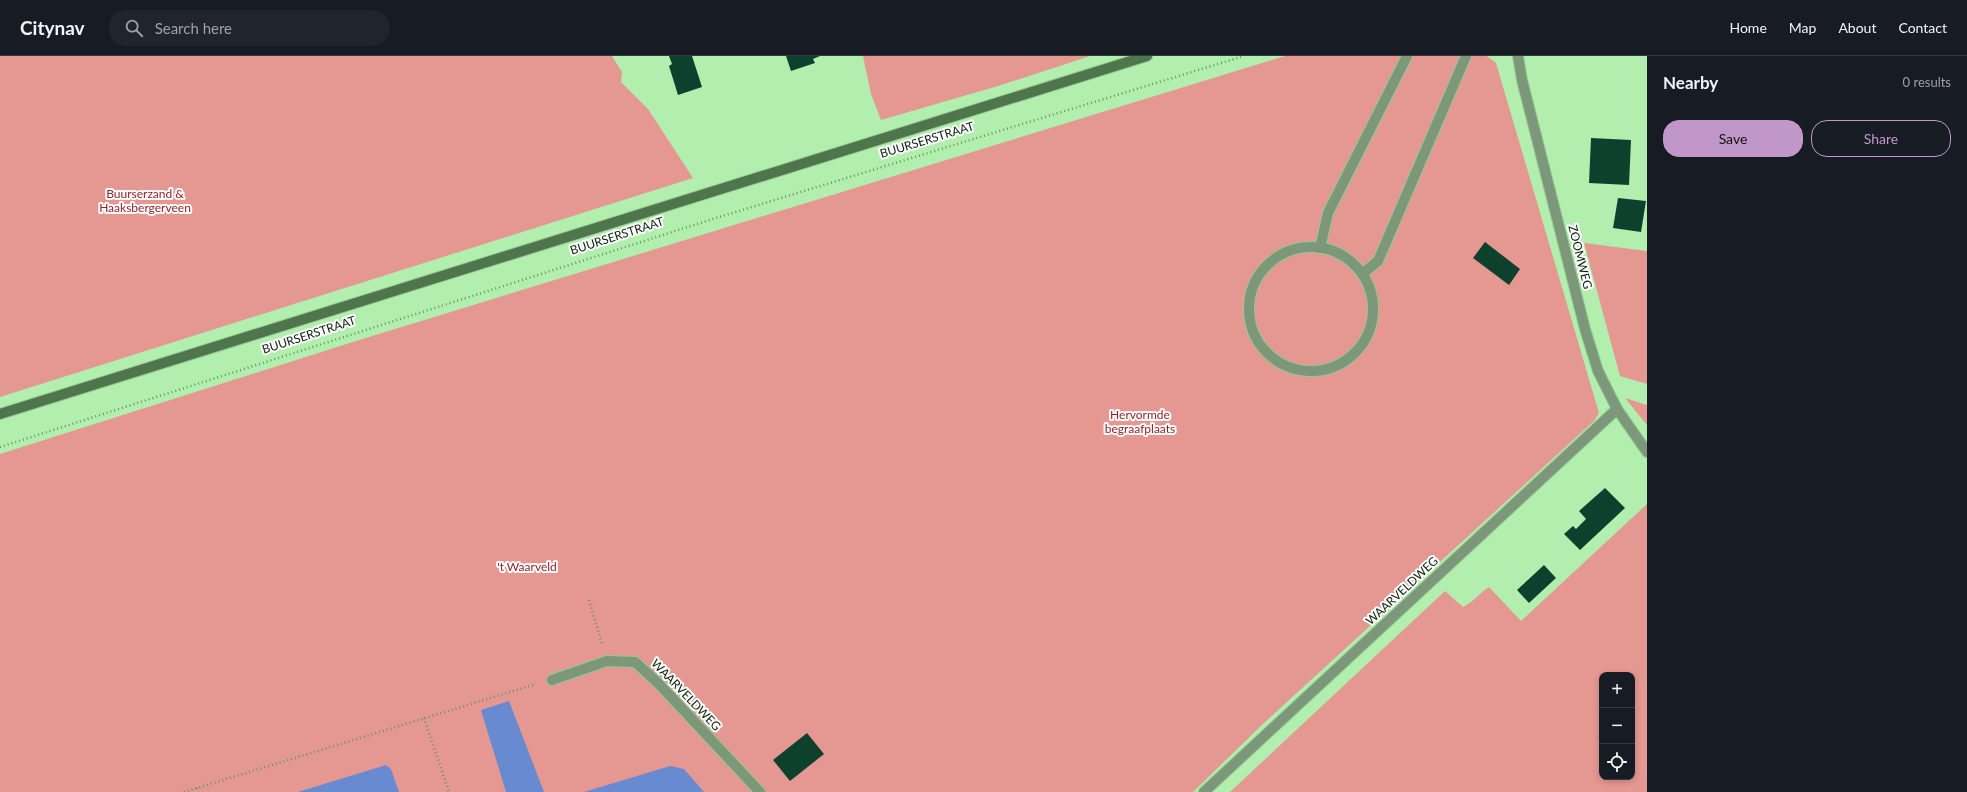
<!DOCTYPE html>
<html lang="en">
<head>
<meta charset="utf-8">
<style>
  :root { --surface:#171b24; --page:#20242c; --text:#f1f3f6; --muted:#9ea1a6; --line:#363941; --accent:#c197c9 }
  body { margin:0; font-family:Lato,sans-serif; background:var(--page); color:var(--text) }
  .controls { position:absolute; right:12px; bottom:12px; display:grid; overflow:hidden; border-radius:8px; box-shadow:0 2px 6px #0003 }
  .controls button { width:36px; height:36px; display:grid; place-items:center; padding:0; border:0; border-bottom:1px solid var(--line); background:var(--surface); color:var(--text); font:20px sans-serif }
  .list { margin:0; padding:0; list-style:none }
  h2 { display:flex; justify-content:space-between; align-items:center; height:52px; margin:0; padding:0 16px; font-size:17px }
  h2 small { font-size:13px; font-weight:400; color:var(--muted) }
  .actions { display:flex; gap:8px; padding:12px 16px }
  .actions a { flex:1; padding:9px 0; border:1px solid var(--accent); border-radius:16px; text-align:center; font-size:14px; color:var(--accent) }
  .actions .main { background:var(--accent); color:#111 }
  .icon { flex:none; width:22px; height:22px; fill:none; stroke:currentColor; stroke-width:2; stroke-linecap:round; stroke-linejoin:round }
  .map { position:relative; flex:none; width:1647px; height:736px; overflow:hidden }
  header { display:flex; align-items:center; gap:24px; box-sizing:border-box; height:56px; padding:0 20px; background:var(--surface); border-bottom:1px solid var(--line) }
  header strong { font-size:19px }
  nav { display:flex; gap:22px; margin-inline-start:auto; font-size:14px }
  .search { width:280px; height:36px; background:var(--page); display:flex; align-items:center; gap:10px; box-sizing:border-box; padding:0 14px; border-radius:16px; color:var(--muted); font-size:15px }
  main { display:flex }
  aside { flex:1; background:var(--surface) }
  .map>svg:first-child { display:block }
  .green { fill:#e59792; fill-rule:evenodd }
  .water { fill:#688ad0 }
  .building { fill:#0d412d }
  .lines { fill:none; stroke-linecap:round; stroke-linejoin:round }
  .service-casing { stroke:#94ca90; stroke-width:12 }
  .minor-casing { stroke:#94ca90; stroke-width:12 }
  .secondary-casing { stroke:#94ca90; stroke-width:12 }
  .path { stroke:#689566; stroke-width:2.5; stroke-dasharray:1 3; stroke-linecap:butt }
  .service { stroke:#7d977b; stroke-width:10 }
  .minor { stroke:#7d977b; stroke-width:10 }
  .secondary { stroke:#4f754d; stroke-width:10 }
  .labels { text-anchor:middle; stroke-width:4; stroke-linejoin:round; paint-order:stroke }
  .street-label { font-size:12px; fill:#092109; stroke:#fdfdfd }
  .park-label { font-size:12px; fill:#8f2429; stroke:#fdfdfd }
</style>
</head>
<body>
<header>
<strong>Citynav</strong>
<div class="search"><svg class="icon" aria-label="search" viewBox="0 0 24 24"><circle cx="10" cy="10" r="6"/><path d="M15 15l6 6"/></svg>Search here</div>
<nav><a>Home</a><a>Map</a><a>About</a><a>Contact</a></nav>
</header>
<main>
<div class="map">
<svg width="1647" height="736" viewBox="0 0 1647 736">
  <rect width="100%" height="100%" fill="#b2efae"/>
  <!-- green -->
  <g class="green">
    <polygon points="0,0 612,0 622,16 621,26 648,53 693,122 0,341"/>
    <polygon points="863,0 1090,0 998,30 881,64 871,38"/>
    <polygon points="1285,0 1487,0 1496,7 1599,357 1594,365 1264,667 1193,736 0,736 0,398 356,285"/>
    <polygon points="1584,187 1647,195 1647,328 1620,320"/>
    <polygon points="1625,342 1647,349 1647,369"/>
    <path d="M1647,448V736H1230L1445,535L1463,551C1474,546 1479,537 1489,531L1521,565ZM1602,619H1632V721H1602Z"/>
  </g>
  <!-- water -->
  <g class="water">
    <polygon points="509,645 544,736 506,736 481,654"/>
    <polygon points="386,709 391,713 399,736 298,736"/>
    <polygon points="670,710 684,713 704,736 584,736"/>
  </g>
  <!-- building -->
  <g class="building">
    <polygon points="669,0 692,0 702,31 678,39 669,10 672,8"/>
    <polygon points="786,0 820,0 813,3 815,7 791,15"/>
    <polygon points="1591,82 1631,84 1629,129 1589,127"/>
    <polygon points="1618,142 1646,145 1641,176 1613,172"/>
    <polygon points="1485,186 1520,213 1509,229 1473,202"/>
    <polygon points="1605,432 1625,452 1580,494 1564,478 1573,470 1576,473 1586,463 1579,455"/>
    <polygon points="1544,509 1556,522 1529,547 1517,534"/>
    <polygon points="807,677 824,698 790,725 773,704"/>
  </g>
  <g class="lines">
    <!-- service casing -->
    <g class="service-casing">
      <g id="service">
        <circle cx="1311" cy="253" r="62"/>
        <polyline points="1320,192 1328,157 1407,0"/>
        <polyline points="1362,218 1378,205 1466,0"/>
        <polyline points="552,624 607,605 635,606 659,628 760,736"/>
      </g>
    </g>
    <!-- minor casing -->
    <g class="minor-casing">
      <g id="minor">
        <polyline points="1518,0 1522,24 1585,273 1598,315 1617,353 1647,396"/>
        <polyline points="1204,736 1617,353"/>
      </g>
    </g>
    <!-- secondary casing -->
    <g class="secondary-casing">
      <polyline id="secondary" points="0,358 1147,0"/>
    </g>
    <!-- path -->
    <g class="path">
      <polyline points="0,391 716,162 1244,0"/>
      <polyline points="589,544 602,588"/>
      <polyline points="424,662 449,736"/>
      <polyline points="197,732 198,736"/>
      <polyline points="184,736 536,628"/>
    </g>
    <!-- service -->
    <use href="#service" class="service"/>
    <!-- minor -->
    <use href="#minor" class="minor"/>
    <!-- secondary -->
    <use href="#secondary" class="secondary"/>
  </g>
  <g class="labels">
    <!-- street labels -->
    <g class="street-label">
      <text transform="translate(927 84) rotate(-17)" y="4">BUURSERSTRAAT</text>
      <text transform="translate(617 180) rotate(-18)" y="4">BUURSERSTRAAT</text>
      <text transform="translate(1580 201) rotate(76)" y="4">ZOOMWEG</text>
      <text transform="translate(309 279) rotate(-18)" y="4">BUURSERSTRAAT</text>
      <text transform="translate(1402 535) rotate(-43)" y="4">WAARVELDWEG</text>
      <text transform="translate(686 639) rotate(46)" y="4">WAARVELDWEG</text>
    </g>
    <!-- park labels -->
    <g class="park-label">
      <text x="145" y="142">Buurserzand &amp;<tspan x="145" dy="14">Haaksbergerveen</tspan></text>
      <text x="1140" y="363">Hervormde<tspan x="1140" dy="14">begraafplaats</tspan></text>
      <text x="527" y="515">'t Waarveld</text>
    </g>
  </g>
</svg>
<div class="controls">
<button>+</button>
<button>−</button>
<button><svg class="icon" aria-label="locate" viewBox="0 0 24 24"><circle cx="12" cy="12" r="6"/><path d="M12 2v4M12 18v4M2 12h4M18 12h4"/></svg></button>
</div>
</div>
<aside>
<h2>Nearby<small>0 results</small></h2>
<ul class="list">
</ul>
<div class="actions"><a class="main">Save</a><a>Share</a></div>
</aside>
</main>
</body>
</html>
